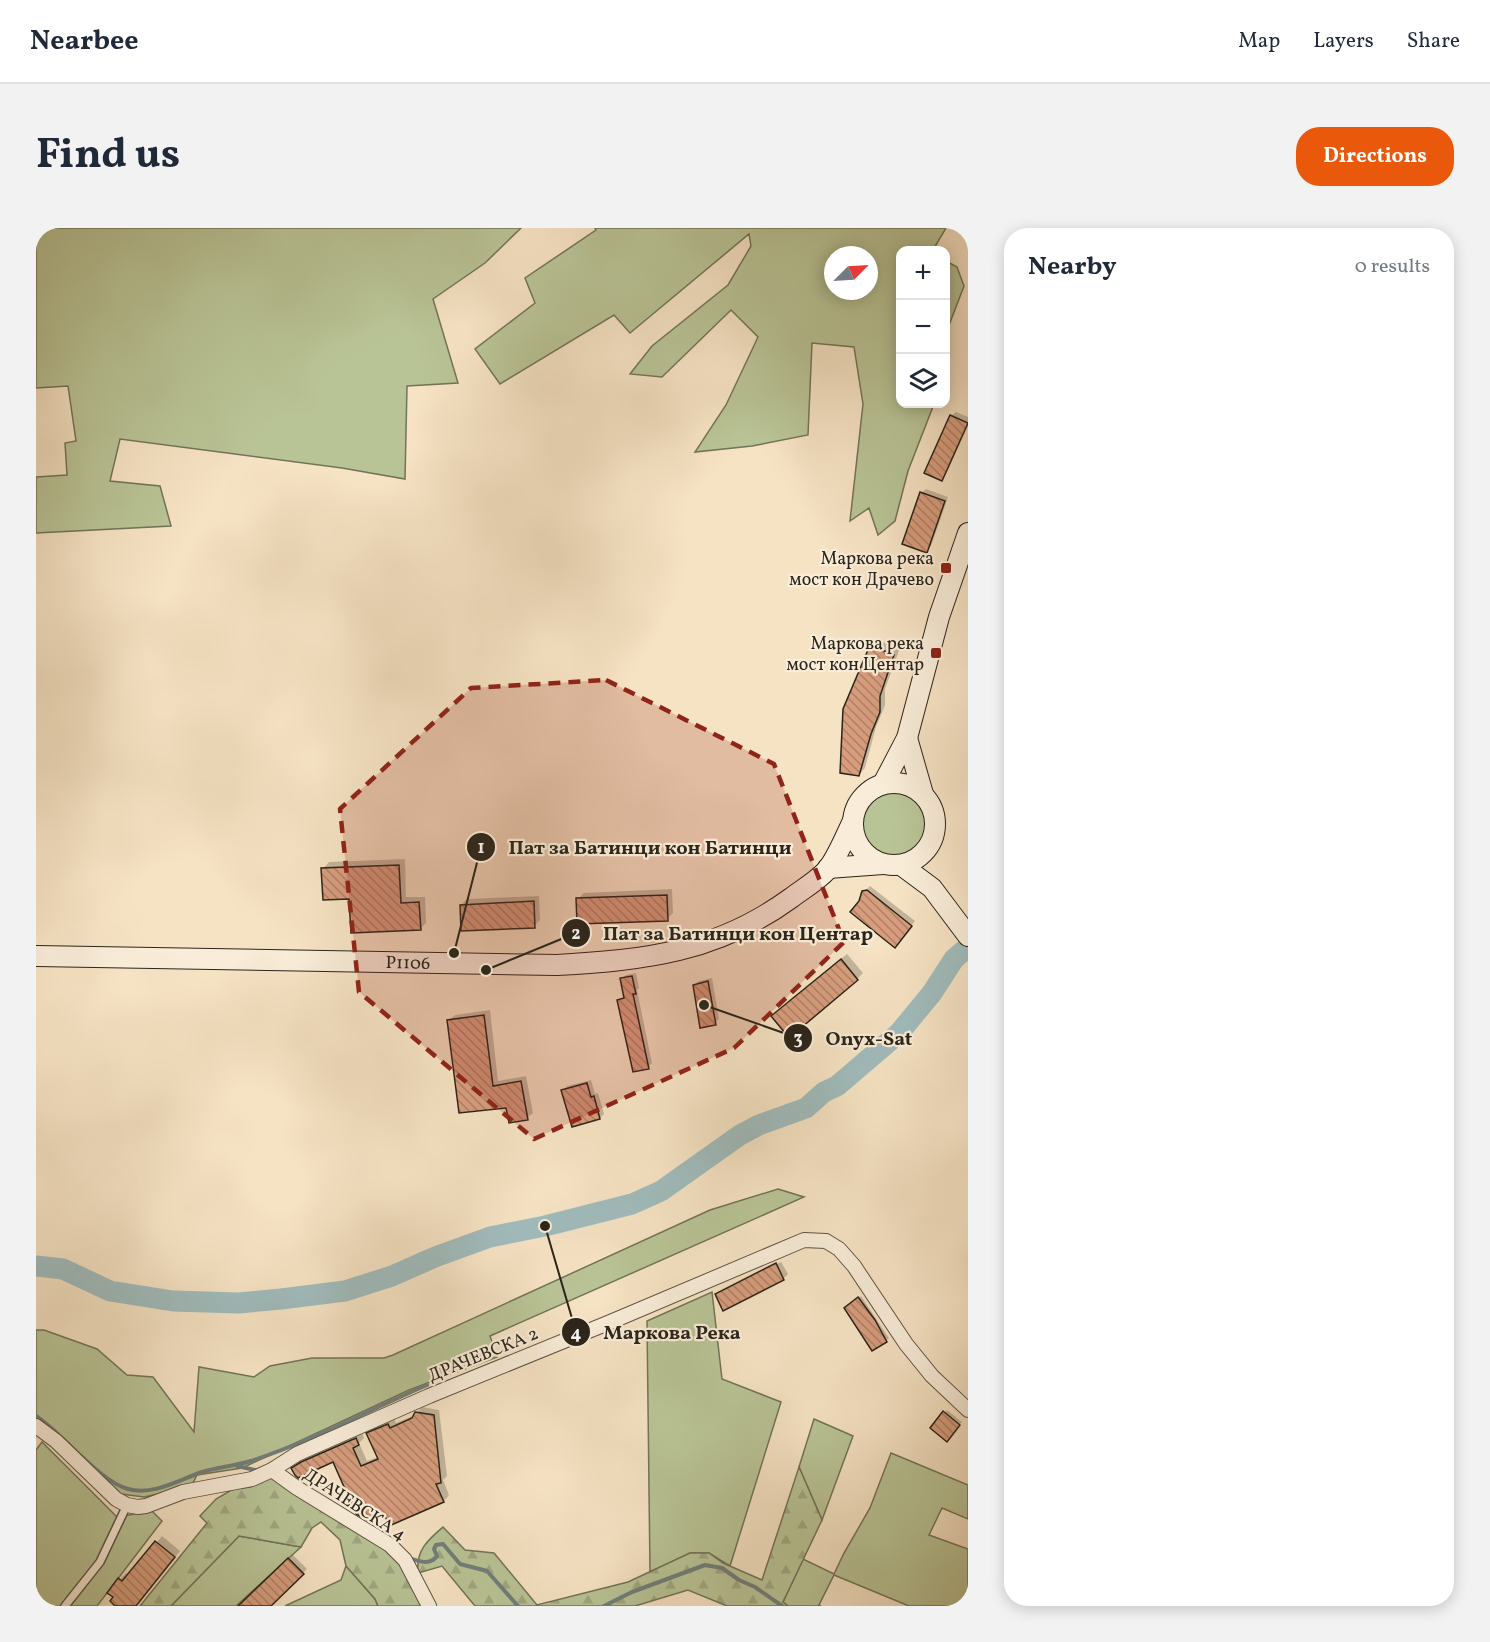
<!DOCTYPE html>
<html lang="en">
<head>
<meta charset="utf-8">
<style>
  :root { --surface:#fff; --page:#f2f2f3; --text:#1f2937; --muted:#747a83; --line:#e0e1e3; --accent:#ea580c }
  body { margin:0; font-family:Vollkorn,serif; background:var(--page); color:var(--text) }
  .controls { position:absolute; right:18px; top:18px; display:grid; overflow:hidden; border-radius:12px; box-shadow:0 3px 15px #0003 }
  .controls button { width:54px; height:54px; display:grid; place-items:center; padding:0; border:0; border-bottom:2px solid var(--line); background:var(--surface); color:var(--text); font:30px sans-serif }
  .compass { position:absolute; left:788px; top:18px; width:54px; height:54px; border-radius:50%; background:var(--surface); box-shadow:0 3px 15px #0003; rotate:66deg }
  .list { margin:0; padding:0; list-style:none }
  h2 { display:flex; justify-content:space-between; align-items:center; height:78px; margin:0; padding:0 24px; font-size:26px }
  h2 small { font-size:20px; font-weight:400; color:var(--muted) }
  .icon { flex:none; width:33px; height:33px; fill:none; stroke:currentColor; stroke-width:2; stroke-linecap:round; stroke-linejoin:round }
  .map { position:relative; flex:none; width:932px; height:1378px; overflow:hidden; border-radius:24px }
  header { display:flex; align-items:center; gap:36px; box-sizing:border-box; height:84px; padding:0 30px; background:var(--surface); border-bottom:2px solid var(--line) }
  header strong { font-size:28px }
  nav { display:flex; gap:33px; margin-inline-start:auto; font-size:21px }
  .intro { display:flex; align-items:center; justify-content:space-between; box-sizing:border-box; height:144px; padding:0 36px }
  h1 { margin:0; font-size:42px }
  .button { padding:15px 27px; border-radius:24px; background:var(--accent); color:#fff; font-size:21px; font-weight:700 }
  main { display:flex; gap:36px; padding:0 36px }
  aside { flex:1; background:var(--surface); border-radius:24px; box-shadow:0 3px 15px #0003 }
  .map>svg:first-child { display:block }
  .green { fill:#b9c496; stroke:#727458; stroke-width:1.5; fill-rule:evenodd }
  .forest { fill:url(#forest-firs); stroke:#727458; stroke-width:1.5 }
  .shadow { fill:#0003 }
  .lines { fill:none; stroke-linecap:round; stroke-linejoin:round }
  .stream { stroke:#717f7b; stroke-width:4 }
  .river { stroke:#a0bcbd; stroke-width:21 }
  .building { fill:url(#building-back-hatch); stroke:#2b2419; stroke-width:1.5 }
  .lane-casing { stroke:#5e5444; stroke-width:10 }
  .street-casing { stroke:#5e5444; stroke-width:16 }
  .secondary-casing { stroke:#2b2419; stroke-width:22 }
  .lane { stroke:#f9edd9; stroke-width:7 }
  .street { stroke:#f9edd9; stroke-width:14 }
  .secondary { stroke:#f9edd9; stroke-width:20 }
  .marked { fill:#8f2418; fill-opacity:0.2; stroke:#8f2418; stroke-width:4.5; stroke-dasharray:12 8; stroke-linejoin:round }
  .poi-dot { fill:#8f2418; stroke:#f9edd9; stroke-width:2 }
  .labels { text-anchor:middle; stroke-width:4.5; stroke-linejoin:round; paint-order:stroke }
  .poi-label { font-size:18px; fill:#2b2419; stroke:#f9edd9; text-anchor:end }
  .street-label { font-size:18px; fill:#2b2419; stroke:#f9edd9 }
  .leader { fill:none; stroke:#2b2419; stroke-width:2 }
  .callout-dot { fill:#2b2419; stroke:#f9edd9; stroke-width:2 }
  .mark-label { font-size:18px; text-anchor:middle; font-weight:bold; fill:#fff }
  .callout-label { font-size:20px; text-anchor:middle; font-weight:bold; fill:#2b2419; stroke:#f9edd9; stroke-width:4.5; stroke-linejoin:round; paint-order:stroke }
</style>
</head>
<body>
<header>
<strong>Nearbee</strong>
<nav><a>Map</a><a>Layers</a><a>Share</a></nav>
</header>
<div class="intro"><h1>Find us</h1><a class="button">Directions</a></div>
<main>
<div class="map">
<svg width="932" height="1378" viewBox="0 0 932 1378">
  <defs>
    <pattern id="forest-firs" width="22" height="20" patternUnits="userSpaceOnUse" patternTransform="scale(1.5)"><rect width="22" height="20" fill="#b9c496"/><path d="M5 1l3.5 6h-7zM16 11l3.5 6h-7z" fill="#9fa881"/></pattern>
    <pattern id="building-back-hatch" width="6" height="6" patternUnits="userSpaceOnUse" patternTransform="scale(1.5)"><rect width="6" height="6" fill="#d79d7d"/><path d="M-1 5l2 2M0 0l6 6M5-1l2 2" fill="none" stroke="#af8066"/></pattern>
  </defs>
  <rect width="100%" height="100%" fill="#f6e3c4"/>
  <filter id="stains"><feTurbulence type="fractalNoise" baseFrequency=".00333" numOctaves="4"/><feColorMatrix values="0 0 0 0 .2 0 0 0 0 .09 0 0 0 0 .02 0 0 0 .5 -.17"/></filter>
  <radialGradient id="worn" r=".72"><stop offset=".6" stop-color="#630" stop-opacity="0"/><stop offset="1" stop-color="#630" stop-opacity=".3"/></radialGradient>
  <!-- green -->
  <g class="green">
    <polygon points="0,0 485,0 449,35 397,71 422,155 371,158 369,251 306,240 84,211 74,253 124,258 135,298 0,305 0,249 31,247 29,215 40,213 32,158 0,160"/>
    <path d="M559,0H910L897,22H864V176H898L872,243L859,293L842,307L833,280L814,293L827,176L818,119L776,115L772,207L716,218L659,224L690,177L722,109L695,82L626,149L594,146L616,118L692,57L715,18L713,6L594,105L578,87L464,156L439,121L499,75L489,50L560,2ZM797,27H833V63H797Z"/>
    <polygon points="910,33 921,39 928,58 910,105"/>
    <circle cx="858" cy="595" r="35"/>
    <polygon points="742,961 768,969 454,1108 461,1129 373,1162 206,1240 161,1247 155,1259 108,1269 85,1266 0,1194 0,1102 8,1102 61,1121 91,1147 117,1149 158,1204 163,1139 218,1149 234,1138 276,1130 348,1130 357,1127 674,982"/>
    <polygon points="676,1064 686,1151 745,1174 694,1338 673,1325 654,1325 614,1344 611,1093"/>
    <polygon points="778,1191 817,1208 786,1292 763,1239"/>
    <polygon points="6,1214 81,1289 116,1283 126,1293 61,1378 0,1378 0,1222"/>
    <polygon points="855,1225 932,1257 932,1291 906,1280 893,1307 932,1321 932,1378 873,1378 798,1347 783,1377 785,1378 752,1378 747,1374 767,1331 798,1346 808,1325 834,1280"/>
    <polygon points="203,1308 265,1319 200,1378 135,1378"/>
    <polygon points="310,1338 339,1371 342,1378 249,1378 305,1352"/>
  </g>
  <!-- forest -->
  <path class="forest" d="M763,1239L786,1292L747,1374L752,1378H691L652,1362L599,1378H439L406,1338L382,1345L394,1378H342L339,1371L310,1338L304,1312L285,1294L276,1300L265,1319L203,1308L135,1378H104L171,1295L164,1288L180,1271L197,1261L215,1259L246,1240L253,1248L382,1343C380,1322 392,1312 407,1299L429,1322L458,1325L501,1377L592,1354L654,1325H673L687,1335L726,1352Z"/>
  <!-- shadow -->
  <g class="shadow">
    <polygon points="920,184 932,189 932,198 910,246 906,251 915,188"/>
    <polygon points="890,261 912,269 895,318 890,323 885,265"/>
    <polygon points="842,412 864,420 849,461 849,477 840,499 829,540 823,547 836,418"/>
    <polygon points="369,631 370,669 389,669 390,695 384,701 315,670 287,641 293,634"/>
    <polygon points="834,658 879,693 863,713 829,663"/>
    <polygon points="636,661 637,685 631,691 542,671 548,665"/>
    <polygon points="503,668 504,692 498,698 425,677 431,671"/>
    <polygon points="811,726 827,745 821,751 743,783"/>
    <polygon points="600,745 603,760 601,762 616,835 612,839 583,772 589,768 586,751 590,747"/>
    <polygon points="676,750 683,791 679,795 658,757 663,753"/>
    <polygon points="454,782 462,853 490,848 497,885 491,890 472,878 424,884 413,792 419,787"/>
    <polygon points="555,852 559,866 562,865 568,886 564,890 527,863 531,858"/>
    <polygon points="745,1034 752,1046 747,1051 688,1081 680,1067 683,1064 683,1066"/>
    <polygon points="825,1068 853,1110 850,1113 812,1077"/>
    <polygon points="386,1179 403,1182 411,1248 407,1252 413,1267 408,1273 354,1296 350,1286 298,1232 257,1240 273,1228 326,1205 328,1210 323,1215 331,1233 342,1229 332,1206 338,1200 358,1191 360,1195 379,1187"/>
    <polygon points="911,1182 926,1194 913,1209 896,1200"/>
    <polygon points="126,1308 144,1323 99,1378 82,1378 76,1373 84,1351 90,1345 93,1348"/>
    <polygon points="257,1327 271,1341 233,1378 204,1378"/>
  </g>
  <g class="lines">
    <!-- stream -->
    <g class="stream">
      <path d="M0,1188C27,1206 64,1254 92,1261C117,1268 143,1252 166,1244C182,1239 199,1238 215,1233C276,1213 333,1182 391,1157"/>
      <polyline points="201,1238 223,1243"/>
      <path d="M373,1330C383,1333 394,1338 401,1328L398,1321L400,1317L407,1316L424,1336L451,1343L482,1378"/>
      <polyline points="568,1378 596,1364 669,1337 686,1340 703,1352 719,1359 746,1378"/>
    </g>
    <!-- river -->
    <polyline class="river" points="0,1038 27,1041 74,1063 137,1073 203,1075 245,1071 309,1063 356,1048 399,1029 454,1009 509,998 596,976 625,963 704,907 723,897 770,880 788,864 801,858 863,805 896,765 918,731 932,719"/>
  </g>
  <!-- building -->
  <g class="building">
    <polygon points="914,187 932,195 906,253 888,245"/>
    <polygon points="884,264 909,273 891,325 866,316"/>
    <polygon points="834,417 858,427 844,468 844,484 835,506 823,548 804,545 807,481"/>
    <polygon points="363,637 365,675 383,674 385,702 315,705 313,671 287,672 285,640"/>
    <polygon points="831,662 876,698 859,720 814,684 823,673 826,663"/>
    <polygon points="631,667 632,693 541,696 540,670"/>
    <polygon points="498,673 499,700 425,703 424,677"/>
    <polygon points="805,731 822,752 753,810 735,788"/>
    <polygon points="596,748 600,766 597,766 613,841 597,844 581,772 588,770 584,750"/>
    <polygon points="672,753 680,797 664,800 657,757"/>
    <polygon points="448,787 457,858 485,853 492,892 473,895 470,880 423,885 411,792"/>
    <polygon points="551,855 555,869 558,868 564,891 536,899 525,862"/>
    <polygon points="740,1035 748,1052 687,1083 679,1066"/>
    <polygon points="822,1069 839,1092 851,1114 836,1123 808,1080"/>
    <polygon points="907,1183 924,1197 911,1214 894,1200"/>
    <polygon points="379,1184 398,1187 405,1255 400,1256 408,1274 353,1298 349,1288 334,1294 320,1286 297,1234 262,1250 259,1247 255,1240 265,1234 320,1210 323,1217 317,1220 325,1238 342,1231 330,1205 352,1196 354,1200 376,1190"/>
    <polygon points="119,1313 139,1329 100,1378 79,1378 74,1373 77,1369 71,1365 82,1350 86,1353"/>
    <polygon points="252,1330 268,1346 235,1378 202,1378"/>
  </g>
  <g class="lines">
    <!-- lane casing -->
    <g class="lane-casing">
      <polyline id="lane" points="29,1378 64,1334 91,1277"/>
    </g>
    <!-- street casing -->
    <g class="street-casing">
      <g id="street">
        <polyline points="0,1198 20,1213 80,1271 91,1277 102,1279 110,1278 147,1264 216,1251 236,1242 261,1226 393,1168 572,1095 768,1012 790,1013 803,1021 818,1038 870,1116 896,1148 932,1182"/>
        <polyline points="236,1242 261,1260 354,1317 369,1332 393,1378"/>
      </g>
    </g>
    <!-- secondary casing -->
    <g class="secondary-casing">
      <g id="secondary">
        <polyline points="871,510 887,566"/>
        <circle cx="858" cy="596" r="41"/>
        <polyline points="847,556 871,510 903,389 932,305"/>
        <polyline points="865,637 896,660 932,708"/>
        <polyline points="792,640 847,636"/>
        <path id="s1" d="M0,728L521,737C610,732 681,724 755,670C767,661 781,653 791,642C801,630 810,607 817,593"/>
      </g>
    </g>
    <!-- lane -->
    <use href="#lane" class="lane"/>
    <!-- street -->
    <use href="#street" class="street"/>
    <!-- secondary -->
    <use href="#secondary" class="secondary"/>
  </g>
  <!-- marked area -->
  <path class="marked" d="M570,452L738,536L808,714L698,820L498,911L323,764L304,581L435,460Z"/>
  <!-- markers -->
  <g class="poi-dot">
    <rect x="904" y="334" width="12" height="12" rx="3"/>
    <rect x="894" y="419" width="12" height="12" rx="3"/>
  </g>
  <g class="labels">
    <!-- poi labels -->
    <g class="poi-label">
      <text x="898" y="336">Маркова река<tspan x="898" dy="21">мост кон Драчево</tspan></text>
      <text x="888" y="421">Маркова река<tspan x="888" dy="21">мост кон Центар</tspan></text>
    </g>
    <!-- street labels -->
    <g class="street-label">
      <text dy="6" stroke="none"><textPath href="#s1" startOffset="372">P1106</textPath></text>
      <text transform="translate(447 1126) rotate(-22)" y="6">ДРАЧЕВСКА 2</text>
      <text transform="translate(319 1276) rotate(33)" y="6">ДРАЧЕВСКА 4</text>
    </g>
  </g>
  <!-- callouts -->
  <path class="leader" d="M418 725L445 619M450 742L540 705M668 777L762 810M509 998L540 1104"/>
  <g class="callout-dot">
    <circle cx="418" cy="725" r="6"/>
    <circle cx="450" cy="742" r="6"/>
    <circle cx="668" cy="777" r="6"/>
    <circle cx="509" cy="998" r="6"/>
    <circle cx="445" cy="619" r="15"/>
    <circle cx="540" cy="705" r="15"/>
    <circle cx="762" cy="810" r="15"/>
    <circle cx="540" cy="1104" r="15"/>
  </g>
  <g class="mark-label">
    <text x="445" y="625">1</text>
    <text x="540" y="711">2</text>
    <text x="762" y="816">3</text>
    <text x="540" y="1111">4</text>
  </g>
  <g class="callout-label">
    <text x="614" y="626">Пат за Батинци кон Батинци</text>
    <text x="702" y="712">Пат за Батинци кон Центар</text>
    <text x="833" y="817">Onyx-Sat</text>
    <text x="636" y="1111">Маркова Река</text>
  </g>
  <rect width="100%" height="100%" filter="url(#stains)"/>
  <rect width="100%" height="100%" fill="url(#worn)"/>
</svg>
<div class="controls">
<button>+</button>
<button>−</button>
<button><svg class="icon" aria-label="layers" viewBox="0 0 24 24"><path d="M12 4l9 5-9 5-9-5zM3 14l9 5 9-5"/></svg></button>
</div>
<svg class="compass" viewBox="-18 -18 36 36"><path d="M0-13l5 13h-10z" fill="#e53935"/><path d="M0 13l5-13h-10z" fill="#747a83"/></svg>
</div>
<aside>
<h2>Nearby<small>0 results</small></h2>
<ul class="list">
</ul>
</aside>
</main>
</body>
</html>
